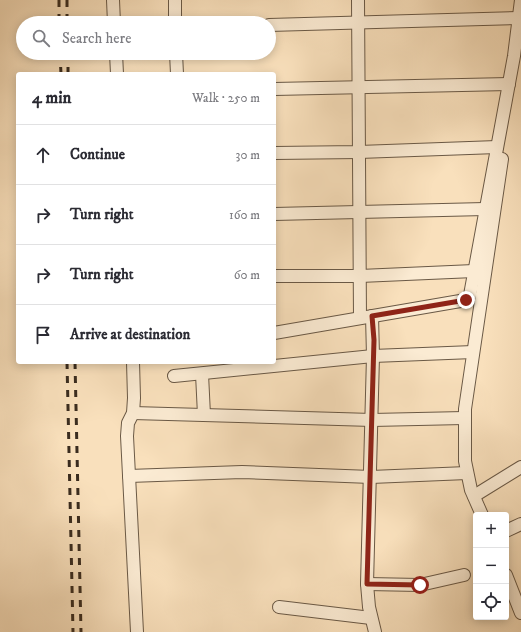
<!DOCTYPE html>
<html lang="en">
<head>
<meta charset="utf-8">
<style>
  :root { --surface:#fff; --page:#f7f7f7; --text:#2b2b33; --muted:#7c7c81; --line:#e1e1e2 }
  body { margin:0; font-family:"IM FELL DW Pica",serif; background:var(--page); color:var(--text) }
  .controls { position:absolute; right:12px; bottom:12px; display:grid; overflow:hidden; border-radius:4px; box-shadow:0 2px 10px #0003 }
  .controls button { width:36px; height:36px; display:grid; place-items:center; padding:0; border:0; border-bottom:1px solid var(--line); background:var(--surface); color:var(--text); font:20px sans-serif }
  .stop { position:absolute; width:12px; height:12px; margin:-9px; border:3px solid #8f2418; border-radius:50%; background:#fff }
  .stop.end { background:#8f2418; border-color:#fff; box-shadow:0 1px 4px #0008 }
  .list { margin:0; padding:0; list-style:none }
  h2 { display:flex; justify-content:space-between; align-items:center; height:52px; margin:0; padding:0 16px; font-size:17px }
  h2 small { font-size:13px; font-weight:400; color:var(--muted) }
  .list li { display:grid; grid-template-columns:26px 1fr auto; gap:12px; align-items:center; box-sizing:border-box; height:60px; padding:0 16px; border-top:1px solid var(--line) }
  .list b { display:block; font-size:15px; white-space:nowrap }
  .list em { font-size:13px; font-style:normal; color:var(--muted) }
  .icon { flex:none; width:22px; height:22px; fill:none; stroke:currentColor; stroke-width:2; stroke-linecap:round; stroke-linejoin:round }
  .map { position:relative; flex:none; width:521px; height:632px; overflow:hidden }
  .search { position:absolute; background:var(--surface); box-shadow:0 2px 10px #0003; left:16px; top:16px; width:260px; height:44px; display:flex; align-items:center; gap:10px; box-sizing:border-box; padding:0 14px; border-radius:22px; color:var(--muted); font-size:15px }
  .panel { position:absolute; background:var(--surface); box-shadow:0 2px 10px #0003; left:16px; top:72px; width:260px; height:292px; border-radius:4px }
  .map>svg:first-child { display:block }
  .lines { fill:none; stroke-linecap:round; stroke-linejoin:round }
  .minor-casing { stroke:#6a5946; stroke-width:14 }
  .minor { stroke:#fbebd3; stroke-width:12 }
  .rail { stroke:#3a2c1f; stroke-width:3; stroke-dasharray:7 7; stroke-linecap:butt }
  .route { stroke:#8f2418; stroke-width:5 }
</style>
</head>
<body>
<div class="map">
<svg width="521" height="632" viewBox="0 0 521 632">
  <rect width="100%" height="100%" fill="#f9e0bc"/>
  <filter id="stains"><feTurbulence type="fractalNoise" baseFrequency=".005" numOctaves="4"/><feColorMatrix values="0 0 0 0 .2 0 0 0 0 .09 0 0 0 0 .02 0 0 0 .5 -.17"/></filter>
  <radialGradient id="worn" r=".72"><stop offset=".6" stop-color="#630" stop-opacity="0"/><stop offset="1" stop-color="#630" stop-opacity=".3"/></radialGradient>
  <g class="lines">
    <!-- minor casing -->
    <g class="minor-casing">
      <g id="minor">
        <polyline points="113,0 114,23"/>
        <polyline points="175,0 175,23"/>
        <polyline points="358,0 360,318"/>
        <polyline points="269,25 519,18"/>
        <polyline points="116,53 117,74"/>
        <polyline points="176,53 177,74"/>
        <polyline points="274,89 509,84"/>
        <polyline points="274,153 359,152 497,147"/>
        <polyline points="274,214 485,209"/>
        <polyline points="274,276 360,276 474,271"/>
        <polyline points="372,316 373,356 367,584 369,607 375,632"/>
        <polyline points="274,333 466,300 470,295 514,56 521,0"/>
        <polyline points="133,362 134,398 133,413 128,423 127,436 137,632"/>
        <polyline points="202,374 204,415"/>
        <polyline points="174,376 373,356 473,352"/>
        <polyline points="133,413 372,420 464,418"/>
        <polyline points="129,476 242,472 371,477 467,473"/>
        <polyline points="474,496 521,467"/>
        <polyline points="482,515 471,490 465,461 465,409 502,159"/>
        <polyline points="506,531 521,524"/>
        <polyline points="506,575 521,613"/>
        <polyline points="367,584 420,585 464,575"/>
        <polyline points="279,607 371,618"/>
      </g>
    </g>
    <!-- minor -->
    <use href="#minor" class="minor"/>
    <!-- rail -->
    <g class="rail">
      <polyline points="59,0 59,23"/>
      <polyline points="67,0 67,23"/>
      <polyline points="60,53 61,74"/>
      <polyline points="68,53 68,74"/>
      <polyline points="67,362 73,632"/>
      <polyline points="75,362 81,632"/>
    </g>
  </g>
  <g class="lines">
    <!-- route -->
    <polyline class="route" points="420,585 367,584 374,340 372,316 466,300"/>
  </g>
  <rect width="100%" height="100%" filter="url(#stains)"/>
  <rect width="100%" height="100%" fill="url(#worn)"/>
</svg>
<div class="controls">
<button>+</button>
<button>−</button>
<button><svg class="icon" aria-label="locate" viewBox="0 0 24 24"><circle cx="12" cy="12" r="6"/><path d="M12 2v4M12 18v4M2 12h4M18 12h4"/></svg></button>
</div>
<div class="stop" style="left:420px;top:585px"></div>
<div class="stop end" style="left:466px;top:300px"></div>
<div class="search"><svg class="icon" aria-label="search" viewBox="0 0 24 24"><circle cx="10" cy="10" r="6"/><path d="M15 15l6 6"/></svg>Search here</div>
<section class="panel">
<h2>4 min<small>Walk · 250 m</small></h2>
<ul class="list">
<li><svg class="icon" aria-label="ahead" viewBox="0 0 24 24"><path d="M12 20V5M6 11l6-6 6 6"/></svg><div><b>Continue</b></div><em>30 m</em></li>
<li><svg class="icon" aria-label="right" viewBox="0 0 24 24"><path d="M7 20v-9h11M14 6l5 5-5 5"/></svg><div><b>Turn right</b></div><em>160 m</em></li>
<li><svg class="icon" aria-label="right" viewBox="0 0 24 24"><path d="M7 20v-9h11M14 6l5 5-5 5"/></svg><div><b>Turn right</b></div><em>60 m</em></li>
<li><svg class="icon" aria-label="arrive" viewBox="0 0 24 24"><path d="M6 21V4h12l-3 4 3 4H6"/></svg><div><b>Arrive at destination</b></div></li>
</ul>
</section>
</div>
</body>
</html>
